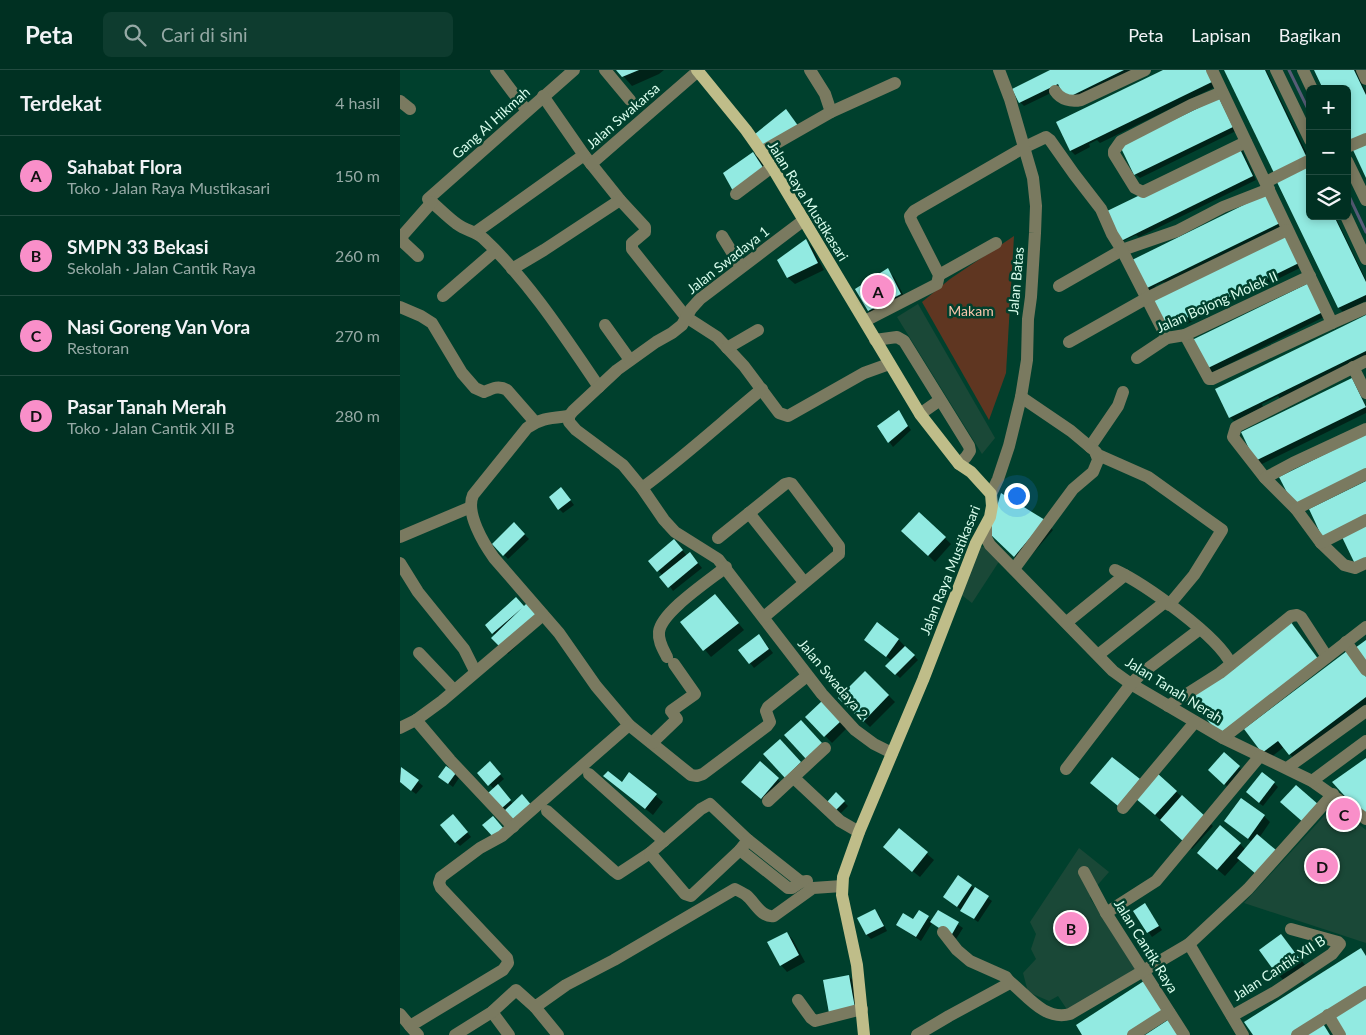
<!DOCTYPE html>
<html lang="id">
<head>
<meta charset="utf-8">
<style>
  :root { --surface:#003022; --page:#0e3c2f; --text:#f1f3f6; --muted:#95a9a5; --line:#224b40; --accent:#f98fc9 }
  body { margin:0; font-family:Lato,sans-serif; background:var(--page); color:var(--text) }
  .controls { position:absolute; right:15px; top:15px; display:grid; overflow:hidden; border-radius:8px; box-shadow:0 2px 8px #0003 }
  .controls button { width:45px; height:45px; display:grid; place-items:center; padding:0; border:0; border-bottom:1px solid var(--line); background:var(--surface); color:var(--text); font:25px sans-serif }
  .you { position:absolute; left:616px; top:425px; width:18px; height:18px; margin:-12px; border:4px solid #fff; border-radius:50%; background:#1a73e8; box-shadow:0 0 0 8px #1a73e833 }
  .badge { display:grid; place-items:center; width:32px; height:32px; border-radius:50%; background:var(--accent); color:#111; font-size:16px; font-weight:700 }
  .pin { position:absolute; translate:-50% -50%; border:2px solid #fff; box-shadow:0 1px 5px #0006 }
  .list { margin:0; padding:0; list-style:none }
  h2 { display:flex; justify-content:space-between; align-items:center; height:65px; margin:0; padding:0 20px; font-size:21px }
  h2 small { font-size:16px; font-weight:400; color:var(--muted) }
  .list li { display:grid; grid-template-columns:32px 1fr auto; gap:15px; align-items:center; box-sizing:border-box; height:80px; padding:0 20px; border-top:1px solid var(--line) }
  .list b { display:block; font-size:19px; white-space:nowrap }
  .list p { margin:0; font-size:16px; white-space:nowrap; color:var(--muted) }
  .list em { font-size:16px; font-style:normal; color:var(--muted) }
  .icon { flex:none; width:28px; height:28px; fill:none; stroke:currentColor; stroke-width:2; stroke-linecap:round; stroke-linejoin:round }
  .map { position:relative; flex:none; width:966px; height:965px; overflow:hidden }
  header { display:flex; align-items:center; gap:30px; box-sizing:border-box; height:70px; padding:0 25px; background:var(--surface); border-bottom:1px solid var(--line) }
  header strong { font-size:24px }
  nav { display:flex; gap:28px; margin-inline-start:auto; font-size:18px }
  .search { width:350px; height:45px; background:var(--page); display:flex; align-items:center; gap:12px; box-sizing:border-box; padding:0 18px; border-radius:8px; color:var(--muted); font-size:19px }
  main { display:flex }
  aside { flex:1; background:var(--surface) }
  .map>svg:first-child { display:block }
  .built { fill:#1a4837 }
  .green { fill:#5f3621 }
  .shadow { fill:#0007 }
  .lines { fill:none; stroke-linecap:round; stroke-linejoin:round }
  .stream { stroke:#565c77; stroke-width:3 }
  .building { fill:#92eae1 }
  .minor { stroke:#7a7a60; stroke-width:12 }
  .major { stroke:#bfbd89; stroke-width:12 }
  .labels { text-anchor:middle; stroke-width:5; stroke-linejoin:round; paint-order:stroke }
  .street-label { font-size:14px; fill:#d7fcec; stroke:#00402d }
  .park-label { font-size:14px; fill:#f7c4ab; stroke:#00402d }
</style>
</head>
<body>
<header>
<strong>Peta</strong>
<div class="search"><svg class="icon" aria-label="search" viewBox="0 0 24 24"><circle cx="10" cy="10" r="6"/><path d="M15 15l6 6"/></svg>Cari di sini</div>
<nav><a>Peta</a><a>Lapisan</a><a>Bagikan</a></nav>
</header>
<main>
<aside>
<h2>Terdekat<small>4 hasil</small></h2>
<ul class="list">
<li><span class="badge">A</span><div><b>Sahabat Flora</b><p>Toko · Jalan Raya Mustikasari</p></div><em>150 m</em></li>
<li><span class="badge">B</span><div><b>SMPN 33 Bekasi</b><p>Sekolah · Jalan Cantik Raya</p></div><em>260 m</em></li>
<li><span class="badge">C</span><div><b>Nasi Goreng Van Vora</b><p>Restoran</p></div><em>270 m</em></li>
<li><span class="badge">D</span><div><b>Pasar Tanah Merah</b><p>Toko · Jalan Cantik XII B</p></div><em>280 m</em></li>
</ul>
</aside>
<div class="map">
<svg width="966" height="965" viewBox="0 0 966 965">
  <rect width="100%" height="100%" fill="#00402d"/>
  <!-- built -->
  <g class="built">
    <polygon points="518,234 595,368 582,384 497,247"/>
    <polygon points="578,476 586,477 600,490 572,533 559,523"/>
    <polygon points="934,735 966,760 966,873 844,833"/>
    <polygon points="679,778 709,802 694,819 690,828 735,899 668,941 658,926 649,931 628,922 623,903 636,889 631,879 636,864 630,852"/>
  </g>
  <!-- green -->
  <polygon class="green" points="614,166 606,303 589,350 522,232 550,209"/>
  <!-- shadow -->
  <g class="shadow">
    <polygon points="218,0 264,0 259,4 232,16"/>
    <polygon points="653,0 736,0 677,29 660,15 652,19 653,22 624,36 620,32"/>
    <polygon points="766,0 809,0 817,16 700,73 697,70 689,74 690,77 675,85 671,81 658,53"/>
    <polygon points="826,0 866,0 910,90 910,146 935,146 966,210 966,231 943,242 939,238"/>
    <polygon points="915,0 955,0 966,22 966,71 947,19"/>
    <polygon points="819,29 836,61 740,108 735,104"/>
    <polygon points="839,78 843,82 856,110 739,167 736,165 721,172 720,171"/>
    <polygon points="353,83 360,90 370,106 334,121"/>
    <polygon points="866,125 883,157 766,214 764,212 755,216 757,219 751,222 746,218"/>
    <polygon points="887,164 904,196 787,254 784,251 769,259 767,257"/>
    <polygon points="406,171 412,177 424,200 395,214 388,208 379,191"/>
    <polygon points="487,200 494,207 506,230 475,247 469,241"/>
    <polygon points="911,213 928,245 811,303 807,299"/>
    <polygon points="966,246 966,287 880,329 878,326 862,334 863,337 834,351 830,347"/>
    <polygon points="955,314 966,336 966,343 860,395 856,391"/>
    <polygon points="498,341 511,360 493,377 478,356"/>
    <polygon points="165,423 174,435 163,443 159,439"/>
    <polygon points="519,443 551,474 535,492 503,461"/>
    <polygon points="644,451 653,460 623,495 591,463"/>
    <polygon points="114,454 129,469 108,489 94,474"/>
    <polygon points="278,475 287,486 294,488 302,498 273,521 263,506 250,491"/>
    <polygon points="315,525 344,560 311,587 282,552"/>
    <polygon points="116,529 124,538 142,551 108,584 93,568 96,566 86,555"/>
    <polygon points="477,554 499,570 518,590 500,608 487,596 492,591 466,570"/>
    <polygon points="363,570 373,583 354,598 340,580"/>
    <polygon points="953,590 966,607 966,634 894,689 884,677 870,688 863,682"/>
    <polygon points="465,602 495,632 470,657 440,628"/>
    <polygon points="422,633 447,658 432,673 407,647"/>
    <polygon points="824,684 843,701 829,718 814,704"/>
    <polygon points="90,693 104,709 97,715 113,734 121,756 102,737 94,719 79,703"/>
    <polygon points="360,693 385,716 369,735 350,719"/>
    <polygon points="2,698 23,716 16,724 0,712 0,701"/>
    <polygon points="55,704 59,708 53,717 40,707"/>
    <polygon points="230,704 263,732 253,745 205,706 222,714"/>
    <polygon points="757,704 813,756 792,779 743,734 739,710"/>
    <polygon points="874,713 878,717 863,736 851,727"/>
    <polygon points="436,724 448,736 441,743 429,732"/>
    <polygon points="864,746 870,752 859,768 825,806 805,789 840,774 846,780 852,772 825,751"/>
    <polygon points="57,750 71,767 60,776 56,772"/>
    <polygon points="499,760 534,790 520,807 491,784"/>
    <polygon points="571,816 592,831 578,852 544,827"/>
    <polygon points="745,835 762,860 752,867 735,842"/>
    <polygon points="475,841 479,845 487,861 471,869 467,865 459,849"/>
    <polygon points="538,841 563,858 556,869 532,853 521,871 497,855 513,851 519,842 532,851"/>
    <polygon points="387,863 393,870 405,892 387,902 381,895"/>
    <polygon points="881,865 905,895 884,911 878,904"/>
    <polygon points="449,906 455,913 461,944 437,949"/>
  </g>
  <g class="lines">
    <!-- stream -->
    <g class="stream">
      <polyline points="889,0 910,43"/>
      <polyline points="947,122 966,162"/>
    </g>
  </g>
  <!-- building -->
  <g class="building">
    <polygon points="216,0 239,0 222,7"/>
    <polygon points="650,0 724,0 665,29 658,14 619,33 612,19"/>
    <polygon points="763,0 808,0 814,11 670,81 656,52"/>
    <polygon points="824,0 865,0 908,90 875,105"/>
    <polygon points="914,0 954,0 966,25 966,66 949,74 947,70 947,19 923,19"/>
    <polygon points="819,28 833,57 734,105 720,76"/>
    <polygon points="386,39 399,57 364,76 355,64"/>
    <polygon points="966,74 966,108 953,80"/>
    <polygon points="839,77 853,106 719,172 705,142"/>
    <polygon points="353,82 364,99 333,121 323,103"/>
    <polygon points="910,95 910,146 934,146 966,212 966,225 938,238 875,108"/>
    <polygon points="866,124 880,153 745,219 732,190"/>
    <polygon points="887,163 901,192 766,258 752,229"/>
    <polygon points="406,169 418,193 387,208 377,190"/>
    <polygon points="488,198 501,224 468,241 455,219"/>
    <polygon points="911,212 925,241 806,299 792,270"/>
    <polygon points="966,245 966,281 829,348 815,319"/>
    <polygon points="952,308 966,337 855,391 841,362"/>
    <polygon points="499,340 508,356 488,373 477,356"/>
    <polygon points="966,364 966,400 894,436 879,407"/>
    <polygon points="966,411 966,447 923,469 909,439"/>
    <polygon points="161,417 171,430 158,440 149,427"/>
    <polygon points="601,423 645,450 614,487 589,463"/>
    <polygon points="519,442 546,467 528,486 501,461"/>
    <polygon points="114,452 125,464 103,486 92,474"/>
    <polygon points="966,453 966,489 955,494 941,465"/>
    <polygon points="274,469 283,480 257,502 248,491"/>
    <polygon points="290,482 298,493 268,518 259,507"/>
    <polygon points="315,524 339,553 303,581 280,552"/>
    <polygon points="116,527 124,536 127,533 137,543 101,578 91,568 122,538 92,564 85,555"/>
    <polygon points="890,551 919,590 819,664 789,628"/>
    <polygon points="477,552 499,569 486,587 464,570"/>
    <polygon points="359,564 369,579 349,594 338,580"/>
    <polygon points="966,570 966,593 955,578"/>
    <polygon points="505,576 515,585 495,605 485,596"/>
    <polygon points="947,581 966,607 966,627 889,685 878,671 862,683 844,659"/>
    <polygon points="465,601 489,625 463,652 438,628"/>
    <polygon points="422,631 441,651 424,667 405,647"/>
    <polygon points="401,650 422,673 406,689 384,665"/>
    <polygon points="380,669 401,692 385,708 363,684"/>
    <polygon points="824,682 840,696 824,715 808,700"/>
    <polygon points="712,687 740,709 718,736 690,713"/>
    <polygon points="966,688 966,745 952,734 932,712"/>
    <polygon points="90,691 101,704 88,716 77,703"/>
    <polygon points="360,691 379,708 361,729 341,712"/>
    <polygon points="46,696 56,703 48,714 38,707"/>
    <polygon points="1,697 19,710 11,721 0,712"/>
    <polygon points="208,701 222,712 229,702 257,724 245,739 203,706"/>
    <polygon points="862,702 875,712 859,733 846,722"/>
    <polygon points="757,703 777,721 755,745 735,728"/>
    <polygon points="98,714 111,730 102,738 88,723"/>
    <polygon points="896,715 919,735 904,753 880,732"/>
    <polygon points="436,722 445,731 436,740 427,732"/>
    <polygon points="122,724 133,737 116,753 104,741"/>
    <polygon points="782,725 807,748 785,773 760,750"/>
    <polygon points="841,728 865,745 848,769 824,751"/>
    <polygon points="53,744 68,762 55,773 40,755"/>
    <polygon points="93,746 104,759 94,768 82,755"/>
    <polygon points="820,755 841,773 817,800 797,783"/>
    <polygon points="499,758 528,782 512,802 483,777"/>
    <polygon points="857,764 876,780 856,804 837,788"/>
    <polygon points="558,805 572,815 557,837 543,827"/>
    <polygon points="575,817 589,826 574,849 560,841"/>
    <polygon points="745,833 759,856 747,863 733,841"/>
    <polygon points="475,839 484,856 466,865 457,848"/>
    <polygon points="519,840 529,846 516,867 496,855 503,843 513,849"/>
    <polygon points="538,840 559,852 551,866 530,852"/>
    <polygon points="387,862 399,885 380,896 367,872"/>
    <polygon points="881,864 899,888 877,905 859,880"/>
    <polygon points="961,878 966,886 966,918 893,965 853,965 844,952"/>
    <polygon points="449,905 455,938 429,943 423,910"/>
    <polygon points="747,909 767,941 729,965 682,965 676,955"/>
    <polygon points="966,926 966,965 945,965 933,947"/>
    <polygon points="768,950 778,965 745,965"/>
    <polygon points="922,952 930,965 902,965"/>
  </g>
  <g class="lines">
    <!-- minor -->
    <g class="minor">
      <polyline points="96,0 127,41"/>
      <path d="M174,0L28,129C38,137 47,147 57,154C66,161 76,161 84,169C128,210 165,267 199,317"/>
      <polyline points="205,0 230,30"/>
      <polyline points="410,0 425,24 431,42"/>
      <polyline points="876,0 910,70"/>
      <polyline points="903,0 912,19"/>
      <polyline points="962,0 966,9"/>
      <path d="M655,21C661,30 671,32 681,30L745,0"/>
      <polyline points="822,22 791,35 721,71 714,81 714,84 735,118 743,122 846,72"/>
      <polyline points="143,26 184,85 220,130 245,157 245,162 232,173 232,179 286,247 317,267 344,296 379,343 388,346 464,303 489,294"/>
      <polyline points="0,31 10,39"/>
      <polyline points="947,77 966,69"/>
      <polyline points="361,82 431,42 495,13"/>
      <polyline points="947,91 966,130"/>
      <polyline points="191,94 298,1"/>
      <polyline points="866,112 910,90"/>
      <polyline points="336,124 372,97"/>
      <polyline points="946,146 966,189"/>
      <polyline points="404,150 300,229 291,239 282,255 272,263 256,272 217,300 173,341 169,346 169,352 176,360 223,395 242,418 264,450 275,462 318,489 422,624 455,660 474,674 492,683"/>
      <polyline points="76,162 184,85"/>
      <polyline points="322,166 341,197"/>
      <polyline points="18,186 3,172 2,166 32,132"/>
      <polyline points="112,199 144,180 220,130"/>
      <polyline points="539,205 596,173"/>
      <polyline points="659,216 722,180 777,161 823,137 869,119"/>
      <polyline points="43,226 95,181"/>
      <path d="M0,237L21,246L32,253L62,303L75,318L84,322C93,318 99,315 107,320L135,352"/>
      <polyline points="465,251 537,214 539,205 511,150 510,146 514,141 625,77 646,67 650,70 674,104 701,139 712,164 722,180 767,268"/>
      <polyline points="932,253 966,238"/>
      <polyline points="205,255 230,290"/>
      <polyline points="785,265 809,309 812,309 932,253 812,0"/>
      <polyline points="475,270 497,267 504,271 569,376 570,381 566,387 559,394"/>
      <polyline points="669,272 747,228 887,160"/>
      <polyline points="327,278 358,260"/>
      <polyline points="737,288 767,268 785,265 910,206"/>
      <polyline points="966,291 836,357 833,367 865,408 896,439 921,473 944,495 955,498 966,493"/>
      <polyline points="953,297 966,323"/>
      <polyline points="520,344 540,330"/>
      <path d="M169,346C152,348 140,348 127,358L73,425C65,443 84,474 94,488L159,563L196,616L229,655L291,705L297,706L303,704L367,656L370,652L366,641L368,637L407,606"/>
      <polyline points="690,377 718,336 723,322"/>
      <polyline points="696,384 748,407 822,460 794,505 769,535"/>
      <polyline points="865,408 893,393 966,359"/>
      <path d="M242,418C284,387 322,352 362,319"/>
      <polyline points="591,424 598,409 609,376 621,327 627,290 628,249 631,227 635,163 636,136 633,108 610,29 599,0"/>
      <polyline points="896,439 966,404"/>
      <polyline points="349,443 404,512"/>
      <polyline points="586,457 586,468 590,475 713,601 731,614 823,668 912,711 966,749"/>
      <polyline points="0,467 71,437"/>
      <polyline points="318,468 385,414 389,413 392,414 439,476 439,484 364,547"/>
      <polyline points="921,473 966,450"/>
      <polyline points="0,493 18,522 64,579 75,601"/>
      <polyline points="614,499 673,419 693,402 698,390 696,382 671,361 621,327"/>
      <path d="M715,500C745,514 818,566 831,594"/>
      <polyline points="667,552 725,505"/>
      <polyline points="946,572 966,600"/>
      <polyline points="19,583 54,620"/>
      <polyline points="698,585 765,532"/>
      <path d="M267,587C263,579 258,571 259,562C261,542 310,510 326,497"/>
      <polyline points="768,636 820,603 891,546 897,545 901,547 927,587"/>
      <polyline points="16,650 50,690 113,757"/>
      <polyline points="0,658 16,650 42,631 143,545"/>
      <polyline points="823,668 966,557"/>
      <polyline points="252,673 277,649 271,641 295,624 274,594"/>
      <polyline points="887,698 966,641"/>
      <polyline points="666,699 731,614 742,603 800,559"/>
      <polyline points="189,704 264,771"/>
      <polyline points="394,708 440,751 459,762"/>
      <polyline points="912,711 966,671"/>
      <polyline points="368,731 425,678"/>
      <polyline points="723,738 795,652"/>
      <polyline points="147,741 214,801 218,804 250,783 301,739 310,734 348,770 401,812"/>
      <polyline points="340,780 388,818 392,818 401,812 407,811"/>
      <polyline points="250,783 285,824 291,826 340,780 348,770"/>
      <polyline points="684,802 706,843 784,965"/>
      <polyline points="706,843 756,811 860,686"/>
      <polyline points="789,874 843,965"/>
      <path d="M609,911C627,925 644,951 670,944L789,874L848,819L933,724"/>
      <polyline points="398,930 411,948 415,951 462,939"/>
      <polyline points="135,937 158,965"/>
      <polyline points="92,942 109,965"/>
      <polyline points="0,944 10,956"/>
      <polyline points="928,945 940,965"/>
      <polyline points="832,946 875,922 932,884 940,874 938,872 891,859"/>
      <polyline points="18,965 10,956 103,900 108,893 107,888 41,818 39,813 41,807 80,778 102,766 229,655"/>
      <path d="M55,965L92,942L116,920L135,937L166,915L214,890L335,819C339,821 343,823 346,825C355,832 361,848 374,846L413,818L442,816"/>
      <polyline points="517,965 549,946 608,914 609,911 606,907 570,891 557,880 543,862"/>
      <polyline points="733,965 769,942"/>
      <polyline points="897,965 966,922"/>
    </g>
    <!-- major -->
    <polyline class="major" points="297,0 346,60 372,97 520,344 559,394 571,402 591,424 592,436 590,447 576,473 523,610 459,762 443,807 442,825 457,895 464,965"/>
  </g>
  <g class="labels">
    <!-- street labels -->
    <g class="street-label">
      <text transform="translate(223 46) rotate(-41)" y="5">Jalan Swakarsa</text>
      <text transform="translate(91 53) rotate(-42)" y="5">Gang Al Hikmah</text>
      <text transform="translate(408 131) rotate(58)" y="5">Jalan Raya Mustikasari</text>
      <text transform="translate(328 190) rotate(-38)" y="5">Jalan Swadaya 1</text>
      <text transform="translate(616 211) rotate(-85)" y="5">Jalan Batas</text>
      <text transform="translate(817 232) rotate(-24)" y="5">Jalan Bojong Molek II</text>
      <text transform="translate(550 500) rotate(-68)" y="5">Jalan Raya Mustikasari</text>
      <text transform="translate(433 609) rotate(50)" y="5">Jalan Swadaya 2</text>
      <text transform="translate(774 620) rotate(32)" y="5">Jalan Tanah Nerah</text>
      <text transform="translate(746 876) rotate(58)" y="5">Jalan Cantik Raya</text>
      <text transform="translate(879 898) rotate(-33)" y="5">Jalan Cantik XII B</text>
    </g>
    <!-- park labels -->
    <g class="park-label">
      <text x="571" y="246">Makam</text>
    </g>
  </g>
</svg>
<div class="controls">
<button>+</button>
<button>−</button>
<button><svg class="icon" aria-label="layers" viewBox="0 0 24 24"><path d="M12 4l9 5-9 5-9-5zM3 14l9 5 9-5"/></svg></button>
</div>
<div class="you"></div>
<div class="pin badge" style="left:478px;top:221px">A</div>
<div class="pin badge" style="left:671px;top:858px">B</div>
<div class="pin badge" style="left:944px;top:744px">C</div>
<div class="pin badge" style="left:922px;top:796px">D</div>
</div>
</main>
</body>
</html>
